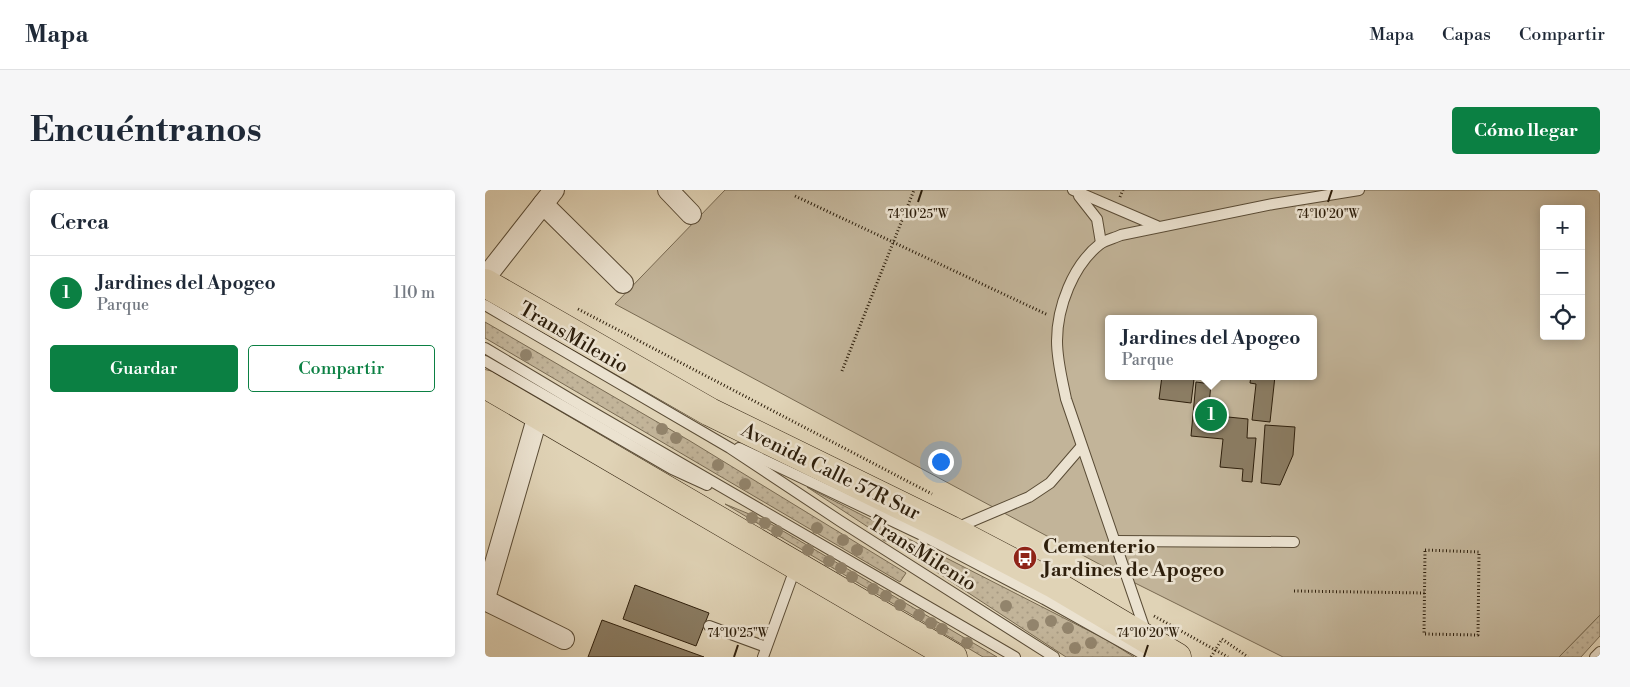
<!DOCTYPE html>
<html lang="es">
<head>
<meta charset="utf-8">
<style>
  :root { --surface:#fff; --page:#f6f6f7; --text:#1f2937; --muted:#747a83; --line:#e0e1e3; --accent:#0b8043 }
  body { margin:0; font-family:"Libre Bodoni",serif; background:var(--page); color:var(--text) }
  .controls { position:absolute; right:15px; top:15px; display:grid; overflow:hidden; border-radius:5px; box-shadow:0 2px 12px #0003 }
  .controls button { width:45px; height:45px; display:grid; place-items:center; padding:0; border:0; border-bottom:1px solid var(--line); background:var(--surface); color:var(--text); font:25px sans-serif }
  .you { position:absolute; left:455px; top:271px; width:18px; height:18px; margin:-12px; border:4px solid #fff; border-radius:50%; background:#1a73e8; box-shadow:0 0 0 8px #1a73e833 }
  .badge { display:grid; place-items:center; width:32px; height:32px; border-radius:50%; background:var(--accent); color:#fff; font-size:16px; font-weight:700 }
  .pin { position:absolute; translate:-50% -50%; border:2px solid #fff; box-shadow:0 1px 5px #0006 }
  .popup { position:absolute; left:620px; top:125px; width:212px; height:65px; box-sizing:border-box; display:grid; place-content:center; border-radius:5px; background:var(--surface); filter:drop-shadow(0 1px 4px #0005); font-size:16px; white-space:nowrap; color:var(--muted) }
  .popup b { font-size:19px; color:var(--text) }
  .popup::after { content:''; position:absolute; left:50%; top:100%; margin-left:-10px; border:10px solid transparent; border-top-color:var(--surface) }
  .list { margin:0; padding:0; list-style:none }
  h2 { display:flex; justify-content:space-between; align-items:center; height:65px; margin:0; padding:0 20px; font-size:21px }
  h2 small { font-size:16px; font-weight:400; color:var(--muted) }
  .list li { display:grid; grid-template-columns:32px 1fr auto; gap:15px; align-items:center; box-sizing:border-box; height:75px; padding:0 20px; border-top:1px solid var(--line) }
  .list b { display:block; font-size:19px; white-space:nowrap }
  .list p { margin:0; font-size:16px; white-space:nowrap; color:var(--muted) }
  .list em { font-size:16px; font-style:normal; color:var(--muted) }
  .actions { display:flex; gap:10px; padding:15px 20px }
  .actions a { flex:1; padding:11px 0; border:1px solid var(--accent); border-radius:5px; text-align:center; font-size:18px; color:var(--accent) }
  .actions .main { background:var(--accent); color:#fff }
  .icon { flex:none; width:28px; height:28px; fill:none; stroke:currentColor; stroke-width:2; stroke-linecap:round; stroke-linejoin:round }
  .map { position:relative; flex:none; width:1115px; height:467px; overflow:hidden; border-radius:5px }
  header { display:flex; align-items:center; gap:30px; box-sizing:border-box; height:70px; padding:0 25px; background:var(--surface); border-bottom:1px solid var(--line) }
  header strong { font-size:24px }
  nav { display:flex; gap:28px; margin-inline-start:auto; font-size:18px }
  .intro { display:flex; align-items:center; justify-content:space-between; box-sizing:border-box; height:120px; padding:0 30px }
  h1 { margin:0; font-size:35px }
  .button { padding:12px 22px; border-radius:5px; background:var(--accent); color:#fff; font-size:18px; font-weight:700 }
  main { display:flex; gap:30px; padding:0 30px }
  aside { flex:1; background:var(--surface); border-radius:5px; box-shadow:0 2px 12px #0003 }
  .map>svg:first-child { display:block }
  .grass { fill:url(#grass-dots); stroke:#786a52 }
  .park { fill:#c2b499; stroke:#786a52; fill-rule:evenodd }
  .building { fill:#8b7d64; stroke:#2e1f0c }
  .lines { fill:none; stroke-linecap:round; stroke-linejoin:round }
  .lane-casing { stroke:#5a4c36; stroke-width:12 }
  .street-casing { stroke:#5a4c36; stroke-width:22 }
  .highway-casing { stroke:#2e1f0c; stroke-width:29 }
  .path { stroke:#2e1f0c; stroke-width:3; stroke-dasharray:1 2.5; stroke-linecap:butt }
  .lane { stroke:#ebe2d0; stroke-width:10 }
  .street { stroke:#ebe2d0; stroke-width:20 }
  .highway { stroke:#e0d3b6; stroke-width:28 }
  .path-bridge { stroke:#2e1f0c; stroke-width:3; stroke-dasharray:1 2.5; stroke-linecap:butt }
  .tree { fill:#92846c }
  .ticks { fill:none; stroke:#2e1f0c; stroke-width:2 }
  .labels { text-anchor:middle; stroke-width:5; stroke-linejoin:round; paint-order:stroke }
  .street-label { font-size:20px; fill:#2e1f0c; stroke:#ebe2d0 }
  .poi-label { font-size:20px; font-weight:bold; fill:#2e1f0c; stroke:#ebe2d0; text-anchor:start }
  .ticks-label { font-size:12px; text-anchor:middle; fill:#2e1f0c; stroke:#ebe2d0; stroke-width:5; stroke-linejoin:round; paint-order:stroke }
</style>
</head>
<body>
<header>
<strong>Mapa</strong>
<nav><a>Mapa</a><a>Capas</a><a>Compartir</a></nav>
</header>
<div class="intro"><h1>Encuéntranos</h1><a class="button">Cómo llegar</a></div>
<main>
<aside>
<h2>Cerca<small></small></h2>
<ul class="list">
<li><span class="badge">1</span><div><b>Jardines del Apogeo</b><p>Parque</p></div><em>110 m</em></li>
</ul>
<div class="actions"><a class="main">Guardar</a><a>Compartir</a></div>
</aside>
<div class="map">
<svg width="1115" height="467" viewBox="0 0 1115 467">
  <defs>
    <pattern id="grass-dots" width="8" height="8" patternUnits="userSpaceOnUse" patternTransform="scale(1.25)"><rect width="8" height="8" fill="#c2b499"/><path d="M2 2h.1M6 6h.1" fill="none" stroke="#a79a83" stroke-width="1.8" stroke-linecap="round"/></pattern>
  </defs>
  <rect width="100%" height="100%" fill="#e0d3b6"/>
  <filter id="stains"><feTurbulence type="fractalNoise" baseFrequency=".004" numOctaves="4"/><feColorMatrix values="0 0 0 0 .2 0 0 0 0 .09 0 0 0 0 .02 0 0 0 .5 -.17"/></filter>
  <radialGradient id="worn" r=".72"><stop offset=".6" stop-color="#630" stop-opacity="0"/><stop offset="1" stop-color="#630" stop-opacity=".3"/></radialGradient>
  <!-- grass -->
  <g class="grass">
    <polygon points="0,132 205,251 421,383 415,392 0,148"/>
    <polygon points="322,297 622,450 649,467 581,467"/>
    <polygon points="240,314 281,331 512,467 498,467"/>
    <polygon points="1115,425 1115,446 1096,467 1074,467"/>
  </g>
  <!-- park -->
  <path class="park" d="M240,0H1115V425L1074,467H798L642,389L130,114ZM1059,19H1096V146H1059ZM624,129H828V186H624Z"/>
  <!-- building -->
  <g class="building">
    <polygon points="677,186 709,189 706,213 674,209"/>
    <polygon points="766,186 790,186 785,232 767,230 771,194 765,193"/>
    <polygon points="711,192 726,194 723,225 763,229 762,248 771,248 767,292 757,291 758,279 735,277 738,249 706,246"/>
    <polygon points="780,235 810,237 808,265 795,295 776,293"/>
    <polygon points="150,395 224,423 211,456 138,429"/>
    <polygon points="117,430 219,467 103,467"/>
  </g>
  <g class="lines">
    <!-- lane casing -->
    <g class="lane-casing">
      <g id="lane">
        <polyline points="588,0 672,36"/>
        <polyline points="594,6 612,29 616,53"/>
        <polyline points="0,115 245,258 355,331 569,467"/>
        <polyline points="0,158 97,216 530,467"/>
        <polyline points="0,171 187,279 222,295"/>
        <polyline points="254,258 439,346 559,409 663,467"/>
        <polyline points="471,338 544,307 565,293 596,257"/>
        <polyline points="629,351 809,352"/>
        <polyline points="224,436 281,457"/>
        <path d="M661,443L581,209C577,189 572,171 572,151C572,117 588,75 615,54C620,50 630,48 636,45L788,14L874,0"/>
        <polyline points="278,467 311,376"/>
        <polyline points="1110,467 1115,462"/>
      </g>
    </g>
    <!-- street casing -->
    <g class="street-casing">
      <g id="street">
        <polyline points="183,0 206,24"/>
        <polyline points="58,14 138,93"/>
        <polyline points="0,88 69,0"/>
        <polyline points="0,408 53,225"/>
        <polyline points="0,410 79,449"/>
      </g>
    </g>
    <!-- highway casing -->
    <g class="highway-casing">
      <g id="highway">
        <polyline points="0,93 225,222 466,340 567,393 692,467"/>
        <polyline points="0,194 468,467"/>
      </g>
    </g>
    <!-- path -->
    <g class="path">
      <polyline points="310,6 563,125"/>
      <polyline points="635,7 638,0"/>
      <polyline points="93,119 447,304"/>
      <polyline points="357,181 429,0"/>
      <polygon points="940,360 994,362 993,445 939,444"/>
      <polyline points="809,401 940,403"/>
      <polyline points="669,426 743,467"/>
      <polyline points="737,449 763,467"/>
    </g>
    <!-- lane -->
    <use href="#lane" class="lane"/>
    <!-- street -->
    <use href="#street" class="street"/>
    <!-- highway -->
    <use href="#highway" class="highway"/>
    <!-- path-bridge -->
    <polyline class="path-bridge" points="726,467 737,449"/>
  </g>
  <!-- trees -->
  <g class="tree">
    <circle cx="41" cy="165" r="6"/>
    <circle cx="177" cy="239" r="6"/>
    <circle cx="191" cy="248" r="6"/>
    <circle cx="233" cy="275" r="6"/>
    <circle cx="260" cy="294" r="6"/>
    <circle cx="267" cy="328" r="6"/>
    <circle cx="280" cy="333" r="6"/>
    <circle cx="332" cy="338" r="6"/>
    <circle cx="292" cy="341" r="6"/>
    <circle cx="402" cy="346" r="6"/>
    <circle cx="358" cy="350" r="6"/>
    <circle cx="414" cy="352" r="6"/>
    <circle cx="323" cy="360" r="6"/>
    <circle cx="372" cy="360" r="6"/>
    <circle cx="344" cy="371" r="6"/>
    <circle cx="356" cy="378" r="6"/>
    <circle cx="367" cy="387" r="6"/>
    <circle cx="388" cy="399" r="6"/>
    <circle cx="401" cy="406" r="6"/>
    <circle cx="415" cy="415" r="6"/>
    <circle cx="521" cy="416" r="6"/>
    <circle cx="434" cy="425" r="6"/>
    <circle cx="566" cy="431" r="6"/>
    <circle cx="446" cy="433" r="6"/>
    <circle cx="548" cy="435" r="6"/>
    <circle cx="583" cy="438" r="6"/>
    <circle cx="457" cy="439" r="6"/>
    <circle cx="482" cy="453" r="6"/>
    <circle cx="606" cy="453" r="6"/>
    <circle cx="590" cy="458" r="6"/>
  </g>
  <!-- ticks -->
  <path class="ticks" d="M433,12L437,0M843,12L847,0M249,467L253,455M659,467L663,455"/>
  <!-- icons -->
  <defs>
    <g id="bus-disc" transform="scale(1.25)"><circle r="9.5" fill="#8f2418" stroke="#ebe2d0"/><path d="M-5-6H5V4H4V6H2V4H-2V6H-4V4H-5ZM-3.5-4V0h7V-4ZM-3.5 1.2v1.5H-2V1.2ZM2 1.2v1.5H3.5V1.2Z" fill="#fff"/></g>
  </defs>
  <g fill-rule="evenodd">
    <use href="#bus-disc" x="540" y="368"/>
  </g>
  <g class="labels">
    <!-- street labels -->
    <g class="street-label">
      <text transform="translate(89 147) rotate(30)" y="7">TransMilenio</text>
      <text transform="translate(346 281) rotate(26)" y="7">Avenida Calle 57R Sur</text>
      <text transform="translate(438 363) rotate(32)" y="7">TransMilenio</text>
    </g>
    <!-- poi labels -->
    <g class="poi-label">
      <text x="558" y="363">Cementerio<tspan x="558" dy="23">Jardines de Apogeo</tspan></text>
    </g>
  </g>
  <g class="ticks-label">
    <text x="433" y="28">74°10'25"W</text>
    <text x="843" y="28">74°10'20"W</text>
    <text x="253" y="447">74°10'25"W</text>
    <text x="663" y="447">74°10'20"W</text>
  </g>
  <rect width="100%" height="100%" filter="url(#stains)"/>
  <rect width="100%" height="100%" fill="url(#worn)"/>
</svg>
<div class="controls">
<button>+</button>
<button>−</button>
<button><svg class="icon" aria-label="locate" viewBox="0 0 24 24"><circle cx="12" cy="12" r="6"/><path d="M12 2v4M12 18v4M2 12h4M18 12h4"/></svg></button>
</div>
<div class="you"></div>
<div class="pin badge" style="left:726px;top:225px">1</div>
<div class="popup"><b>Jardines del Apogeo</b>Parque</div>
</div>
</main>
</body>
</html>
